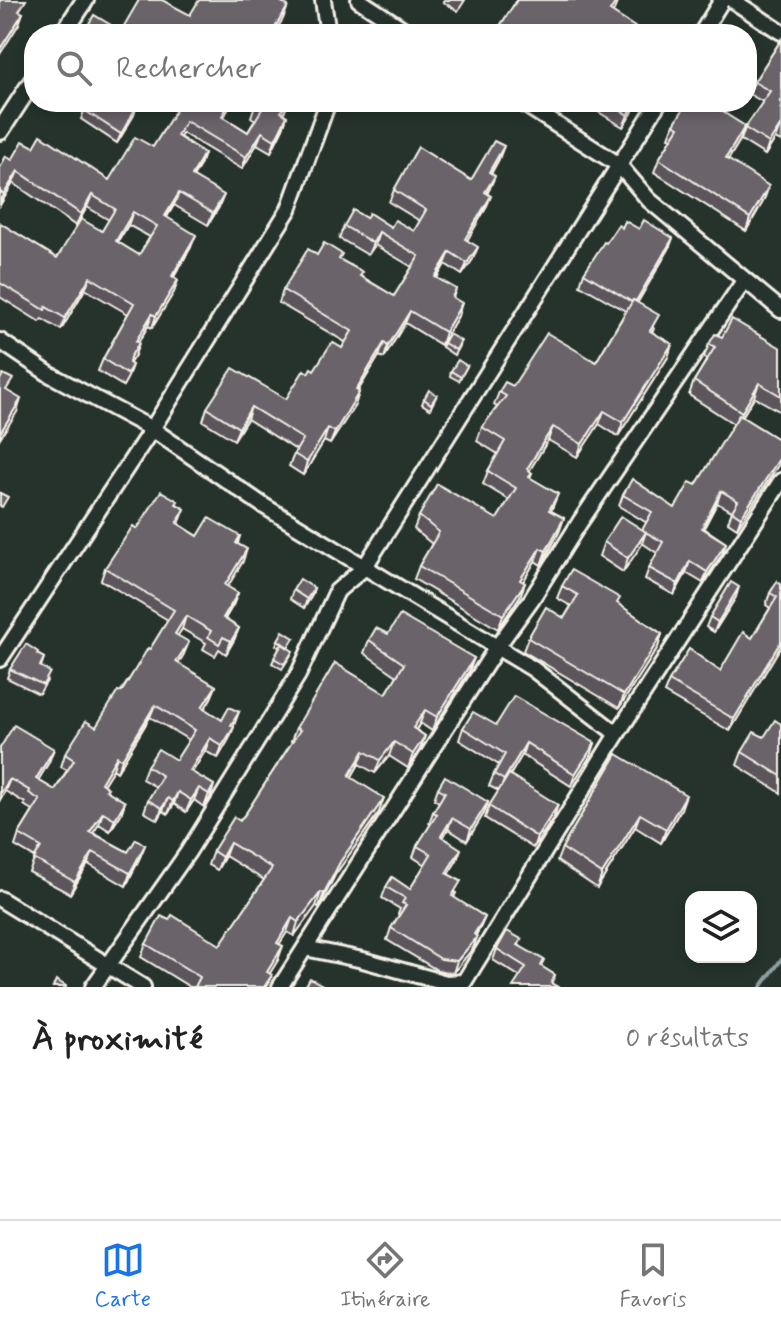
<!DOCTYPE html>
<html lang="fr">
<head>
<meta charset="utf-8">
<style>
  :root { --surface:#fff; --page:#f6f6f6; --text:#222; --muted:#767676; --line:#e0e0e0; --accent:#1a73e8 }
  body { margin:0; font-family:Mynerve,sans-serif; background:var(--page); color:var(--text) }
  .controls { position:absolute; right:24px; bottom:24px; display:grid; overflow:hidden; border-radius:16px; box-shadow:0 4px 12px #0003 }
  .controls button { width:72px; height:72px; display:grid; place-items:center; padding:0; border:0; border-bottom:2px solid var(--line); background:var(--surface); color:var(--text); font:40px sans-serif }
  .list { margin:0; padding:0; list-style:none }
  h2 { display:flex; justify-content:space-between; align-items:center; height:104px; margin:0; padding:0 32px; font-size:34px }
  h2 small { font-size:26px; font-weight:400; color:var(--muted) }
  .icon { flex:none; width:44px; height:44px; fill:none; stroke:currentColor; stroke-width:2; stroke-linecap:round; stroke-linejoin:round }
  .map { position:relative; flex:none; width:781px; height:987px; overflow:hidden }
  .search { position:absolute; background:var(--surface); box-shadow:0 4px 12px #0003; left:24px; right:24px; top:24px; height:88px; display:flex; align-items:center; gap:20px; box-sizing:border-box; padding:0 28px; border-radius:32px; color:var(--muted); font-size:30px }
  .sheet { height:232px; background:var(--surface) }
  nav { display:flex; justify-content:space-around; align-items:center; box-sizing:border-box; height:112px; border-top:2px solid var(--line); background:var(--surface); font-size:22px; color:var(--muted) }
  nav a { display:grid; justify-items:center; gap:4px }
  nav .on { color:var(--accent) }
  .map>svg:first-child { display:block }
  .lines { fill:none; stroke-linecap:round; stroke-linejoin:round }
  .stream { stroke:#8d9f9f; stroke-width:4 }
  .minor-casing { stroke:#f4f1e8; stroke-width:20 }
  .tertiary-casing { stroke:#f4f1e8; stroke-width:22 }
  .minor { stroke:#26332d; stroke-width:14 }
  .tertiary { stroke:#26332d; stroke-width:16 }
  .wall { fill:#5b555c; stroke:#f4f1e8; stroke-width:2; fill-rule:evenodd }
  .shaded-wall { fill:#4a454b; stroke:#f4f1e8; stroke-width:2 }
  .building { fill:#6a636b; stroke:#f4f1e8; stroke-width:2; fill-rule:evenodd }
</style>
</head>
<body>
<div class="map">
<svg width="781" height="987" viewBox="0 0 781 987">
  <rect width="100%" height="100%" fill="#26332d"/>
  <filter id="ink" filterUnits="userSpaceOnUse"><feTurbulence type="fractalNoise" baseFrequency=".0125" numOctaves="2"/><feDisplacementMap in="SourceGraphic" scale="16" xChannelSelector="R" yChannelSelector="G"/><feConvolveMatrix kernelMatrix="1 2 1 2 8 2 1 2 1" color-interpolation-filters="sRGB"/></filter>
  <g filter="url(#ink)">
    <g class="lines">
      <!-- stream -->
      <polyline class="stream" points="761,987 781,960"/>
      <!-- minor casing -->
      <g class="minor-casing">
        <g id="minor">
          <polyline points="323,0 328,34"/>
          <polyline points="359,0 411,34"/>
          <polyline points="732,0 781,32"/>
          <polyline points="701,34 722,0"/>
          <polyline points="521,102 619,165 649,200 781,310"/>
          <polyline points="0,341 49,374 152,429 264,506 533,669 617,734"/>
          <polyline points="0,659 152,429 289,209 328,102"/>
          <polyline points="0,899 143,987"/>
          <polyline points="305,948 363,960 446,983 464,982 617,734 781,481"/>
          <polyline points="93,987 188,852 298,675 337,591 364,568 659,102"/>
          <polyline points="280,987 497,647 531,600 580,522 744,281"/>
        </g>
      </g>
      <!-- tertiary casing -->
      <g class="tertiary-casing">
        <g id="tertiary">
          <polyline points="63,34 85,0"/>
          <polyline points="0,131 34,79"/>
        </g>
      </g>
      <!-- minor -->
      <use href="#minor" class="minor"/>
      <!-- tertiary -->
      <use href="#tertiary" class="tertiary"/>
    </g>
    <!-- wall -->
    <g class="wall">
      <polygon points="444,0 465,0 458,11 443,2"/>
      <polygon points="517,0 618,0 613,13 640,34 497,34 500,26"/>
      <polygon points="781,40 781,142 775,139 765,155 741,140 745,128 763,102 749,94 754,82"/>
      <polygon points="85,102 130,102 134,115 117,143 81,119 86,106 84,105"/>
      <path d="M181,102L230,106L224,117L248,132L255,120L251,117L255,105L287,107L283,114L287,116L283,128L271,152L257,144L242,169L182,133L180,137L204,153L200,165L193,177L219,207L208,225L174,205L167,217L191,247L174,277L178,280L174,292L152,328L148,326L138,343L135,355L129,364L132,365L128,377L123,386L98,371L103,359L128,314L85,289L61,330L42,319L40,322L0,297V223L57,258L102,231L109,220L87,207L76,226L13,183L0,205V168L34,147L109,180L153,147ZM128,225L150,237L139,255L118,242Z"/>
      <polygon points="582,102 636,102 632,113 623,127"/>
      <polygon points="674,124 745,126 740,140 728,160 764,200 746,231 654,172 659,159 672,138 669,137"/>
      <polygon points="499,159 491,174 490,188 487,194 486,208 467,240 473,259 462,275 445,264 437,278 456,289 453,298 458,316 441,345 405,323 384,358 379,356 358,391 359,392 355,405 330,444 324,441 303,475 289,466 296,450 247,419 234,440 203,421 207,408 286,399 308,373 314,370 342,348 345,342 279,303 283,290 317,255 340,260 361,276 394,296 412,267 375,245 368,255 339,238 344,226 366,218 391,227 414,231 420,221 389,202 394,190 471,180"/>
      <polygon points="606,243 669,249 637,302 654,329 652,332 672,344 668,357 618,436 599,424 577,457 548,440 537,458 529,471 532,473 530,478 558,494 551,511 564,518 559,532 541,565 535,561 523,582 525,583 520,596 498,629 414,579 419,566 432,544 414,529 419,516 497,519 509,500 483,484 488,471 498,454 477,441 482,427 497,407 494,405 499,392 596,362 626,311 580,285 584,273"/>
      <polygon points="722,337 781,348 781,412 754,397 742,417 781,441 737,528 728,522 732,511 717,503 704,528 726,543 722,554 703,583 686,573 674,595 645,579 649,568 657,553 642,543 623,572 599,556 604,542 642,530 647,523 619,506 623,495 675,508 696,485 734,424 689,395 694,381 707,359 704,357 709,344"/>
      <polygon points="444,343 459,346 454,355 442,347"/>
      <polygon points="467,366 459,381 450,376 451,371"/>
      <polygon points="437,395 430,409 422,404 424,399"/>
      <polygon points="177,504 185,509 179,524 198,536 240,536 238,543 243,561 227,587 238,593 233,605 225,619 239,628 234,640 226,654 219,649 215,656 203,649 206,643 182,629 177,635 184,654 178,664 216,686 211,698 204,709 222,720 239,712 229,739 218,758 205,751 192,772 214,785 210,798 204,807 194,800 186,812 174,804 168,814 163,811 158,820 144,812 148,800 156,787 142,779 147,766 176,760 189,740 150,717 117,772 113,769 103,785 107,791 125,802 121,814 110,831 99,824 93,833 128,852 145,845 140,857 126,886 88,864 70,894 29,872 35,858 15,846 19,834 33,811 24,805 25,803 5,791 0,748 49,762 38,780 55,790 67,770 61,767 65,754 96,727 150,649 168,620 101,580 105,568 137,529"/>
      <polygon points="777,582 781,646 730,731 664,693 669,681 720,671 752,638 770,608 766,605 770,593"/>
      <polygon points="562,586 618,604 662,634 658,647 619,708 523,651 528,638 564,618 571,606 557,598"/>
      <polygon points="314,588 311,597 304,608 290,599 293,590"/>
      <polygon points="736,597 714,632 706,627 710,617"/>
      <polygon points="388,634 474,658 469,671 432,731 420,723 416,730 425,736 420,749 408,768 389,756 375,773 359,764 351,778 379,812 335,875 319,907 316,906 294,936 287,932 279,944 278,960 269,974 272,975 267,987 190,987 141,957 146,944 220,945 264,880 225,856 217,870 208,865 213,851 246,813 292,742 291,741 296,728 386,694 397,676 364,653 369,640"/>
      <polygon points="294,638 288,648 291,655 282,669 272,663 280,647 276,645 278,640"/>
      <polygon points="37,654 44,658 41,667 47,681 39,694 7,678 10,669"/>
      <polygon points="781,724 781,793 737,765 742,752 764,737"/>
      <polygon points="496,725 595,743 591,755 571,786 522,755 510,775 554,817 533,848 485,818 489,806 499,791 489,786 494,774 499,765 459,740 463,728"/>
      <polygon points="617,754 681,809 661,843 635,827 597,888 557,861 562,848"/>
      <polygon points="438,788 488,802 484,813 467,841 448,829 443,837 457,860 448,874 456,893 454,898 485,917 480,928 476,935 477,937 473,948 453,973 437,970 387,940 391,928 399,915 398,914 400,909 382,898 386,887 410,889 425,865 413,857 417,846 431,824 429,823 433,812 439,802 434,799"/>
      <polygon points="521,939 519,945 542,967 555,975 552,983 519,976 493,960 497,949"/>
    </g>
    <!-- shaded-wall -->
    <g class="shaded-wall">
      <polygon points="288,6 283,19 274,34 271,34"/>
      <polygon points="23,13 19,24 0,54 0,49"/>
      <polygon points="230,102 232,102 230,106 217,128 222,116"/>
      <polygon points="636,102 632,113 623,127 628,115"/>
      <polygon points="137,106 134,115 117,143 121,134"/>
      <polygon points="287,116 283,128 271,152 275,140"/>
      <polygon points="745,126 740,140 721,172 726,158"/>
      <polygon points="780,126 775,139 765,155 769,143"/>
      <polygon points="262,132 257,144 242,169 246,157"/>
      <polygon points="504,146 499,159 484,185 489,172"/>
      <polygon points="204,153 200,165 187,188 192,176"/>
      <polygon points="18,171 13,183 0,205 4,194"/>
      <polygon points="495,176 490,188 480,205 485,192"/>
      <polygon points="769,186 764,200 746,231 750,218"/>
      <polygon points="179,193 174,205 160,228 165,216"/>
      <polygon points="92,195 87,207 76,226 81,214"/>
      <polygon points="224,195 219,207 208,225 213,213"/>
      <polygon points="491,196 486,208 461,251 465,239"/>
      <polygon points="133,212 128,225 111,253 116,241"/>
      <polygon points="379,232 375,245 368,255 373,243"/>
      <polygon points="196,235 191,247 167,288 172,276"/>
      <polygon points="673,238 669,249 631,314 635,303"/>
      <polygon points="478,247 473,259 462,275 467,263"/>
      <polygon points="450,252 445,264 430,289 435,277"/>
      <polygon points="90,277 85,289 61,330 65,318"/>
      <polygon points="178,280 174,292 152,328 156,316"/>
      <polygon points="462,303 458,316 441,345 445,332"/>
      <polygon points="410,311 405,323 384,358 388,346"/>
      <polygon points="152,314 148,326 132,353 136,341"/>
      <polygon points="139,343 135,355 126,369 130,357"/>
      <polygon points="384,343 379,356 351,402 356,390"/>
      <polygon points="672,344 668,357 618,436 623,422"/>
      <polygon points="759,383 754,397 737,425 742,412"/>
      <polygon points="359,392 355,405 330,444 335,432"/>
      <polygon points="21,399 17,412 0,438 0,433"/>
      <polygon points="251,407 247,419 234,440 239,428"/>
      <polygon points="604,411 599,424 577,457 582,444"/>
      <polygon points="553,427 548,440 522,483 527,469"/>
      <polygon points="328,428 324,441 303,475 307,462"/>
      <polygon points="781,456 781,461 737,528 741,517"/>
      <polygon points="721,491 717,503 698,539 702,528"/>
      <polygon points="564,518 559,532 541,565 546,551"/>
      <polygon points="646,532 641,546 623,572 628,558"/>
      <polygon points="726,543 722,554 703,583 707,572"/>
      <polygon points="540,548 535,561 516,594 520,580"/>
      <polygon points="247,549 243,561 221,598 225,585"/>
      <polygon points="690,561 686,573 674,595 678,584"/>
      <polygon points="525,583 520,596 498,629 503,615"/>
      <polygon points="739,587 736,597 714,632 718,622"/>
      <polygon points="314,588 311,597 304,608 307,599"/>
      <polygon points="238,593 233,605 218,630 223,618"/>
      <polygon points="186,616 182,629 171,646 175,634"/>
      <polygon points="239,628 234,640 226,654 231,641"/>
      <polygon points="662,634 658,647 619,708 624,695"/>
      <polygon points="781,641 781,646 730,731 734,719"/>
      <polygon points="189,642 184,654 172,674 176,662"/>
      <polygon points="474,658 469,671 432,731 437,717"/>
      <polygon points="216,686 211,698 198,720 202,707"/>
      <polygon points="155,705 150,717 117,772 122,759"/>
      <polygon points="425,710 420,723 408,742 413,728"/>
      <polygon points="234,727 229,739 218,758 222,746"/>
      <polygon points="425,736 420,749 408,768 413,754"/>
      <polygon points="210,738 205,751 186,783 190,771"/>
      <polygon points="394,742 389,756 375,773 380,760"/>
      <polygon points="526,743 522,755 500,792 504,780"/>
      <polygon points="595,743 591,755 571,786 575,774"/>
      <polygon points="54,749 49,762 32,791 36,779"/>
      <polygon points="364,751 359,764 344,790 349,776"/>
      <polygon points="117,756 113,769 96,796 101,783"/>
      <polygon points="10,779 5,791 0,800 0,794"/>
      <polygon points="214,785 210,798 204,807 209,794"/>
      <polygon points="199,788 194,800 186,812 191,800"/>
      <polygon points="178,792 174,804 168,814 173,801"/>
      <polygon points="686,795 681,809 661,843 666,829"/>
      <polygon points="168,798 163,811 158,820 162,808"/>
      <polygon points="384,798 379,812 335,875 319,907 324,893 340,862"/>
      <polygon points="125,802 121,814 110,831 115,819"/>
      <polygon points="488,802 484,813 467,841 471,829"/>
      <polygon points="558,805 554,817 533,848 537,837"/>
      <polygon points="103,812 99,824 86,844 90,832"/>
      <polygon points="640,814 635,827 597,888 602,874"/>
      <polygon points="452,818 448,829 437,847 441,836"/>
      <polygon points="230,843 225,856 217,870 222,857"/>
      <polygon points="145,845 140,857 126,886 130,873"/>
      <polygon points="461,849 457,860 442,884 446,873"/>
      <polygon points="93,852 88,864 70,894 75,882"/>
      <polygon points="321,892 316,906 294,936 298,922"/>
      <polygon points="485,917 480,928 470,945 474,934"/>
      <polygon points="292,918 287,932 272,956 277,943"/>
      <polygon points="477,937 473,948 453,973 457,961"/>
      <polygon points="283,946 278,960 262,986 267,972"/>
    </g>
    <!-- building -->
    <g class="building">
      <polygon points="0,0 26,0 19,11 23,13 0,49"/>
      <polygon points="139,0 162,0 190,15 199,0 278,0 288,6 271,34 235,34 228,30 226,34 83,34 94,15 121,31"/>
      <polygon points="517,0 617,0 610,11 641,31 639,34 514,34 500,26"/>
      <polygon points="781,40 781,127 780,126 769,143 745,128 770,91 754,82"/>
      <polygon points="89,102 130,102 137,106 121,134 84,110"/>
      <path d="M181,102H230L222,116L248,132L262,109L255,105L257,102H288L281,112L287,116L275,140L262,132L246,157L186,121L177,136L204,153L192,176L224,195L213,213L179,193L165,216L196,235L172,276L178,280L156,316L152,314L136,341L139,343L130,357L129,363L132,365L127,374L103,359L134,303L90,277L65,318L46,307L45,310L0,283V223L57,258L81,219L102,231L115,209L92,195L81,214L18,171L4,194L0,192V168L6,156L12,160L23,141L34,147L41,135L109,180L135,137L153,147ZM133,212L157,226L139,255L116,241Z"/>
      <polygon points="607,102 636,102 628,115"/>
      <polygon points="688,102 707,102 745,126 726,158 769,186 750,218 659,159 679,127 674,124"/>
      <polygon points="494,141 504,146 489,172 495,176 485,192 491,196 465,239 478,247 467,263 450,252 435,277 456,289 452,297 462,303 445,332 410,311 388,346 384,343 356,390 359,392 335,432 328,428 307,462 294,454 303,439 251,407 239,428 207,408 233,368 286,399 304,370 308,373 311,368 314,370 332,342 342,348 352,331 283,290 308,249 317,255 324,243 342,254 339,259 363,272 360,276 394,296 419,256 379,232 373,243 344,226 353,210 366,218 369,213 391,227 395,220 414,231 426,210 394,190 418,147 471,180"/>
      <polygon points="644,220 673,238 636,301 633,300 632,302 584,273 604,242 606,243 618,225 622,228 625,221 639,229"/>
      <polygon points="633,300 659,315 650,331 672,344 623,422 604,411 582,444 553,427 542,444 527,469 532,473 529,477 558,494 549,510 564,518 546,551 540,548 520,580 525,583 503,615 419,566 439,532 419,516 437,484 497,519 516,488 488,471 505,441 482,427 506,396 499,392 505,382 513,386 547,333 596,362"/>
      <polygon points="732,319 781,348 781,396 759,383 742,412 694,381 715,347 709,344 715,334 722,337"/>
      <polygon points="449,334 461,341 456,350 444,343"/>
      <polygon points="458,360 467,366 461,377 451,371"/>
      <polygon points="3,374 13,379 6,390 21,399 0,433 0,380"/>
      <polygon points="429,390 437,395 431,404 424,399"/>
      <polygon points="739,415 781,441 781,456 741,517 732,511 738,501 721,491 702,528 726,543 707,572 690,561 678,584 649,568 663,542 642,530 652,512 623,495 632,479 675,508 690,482 696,485"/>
      <polygon points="161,491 178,501 176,504 185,509 177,523 198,536 209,518 240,536 236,543 247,549 225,585 238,593 223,618 239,628 231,641 223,637 219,644 208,637 211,631 186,616 175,634 189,642 176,662 216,686 202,707 222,720 229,707 239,712 231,725 234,727 222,746 210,738 190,771 214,785 209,794 199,788 191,800 178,792 173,801 168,798 162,808 148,800 162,776 147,766 158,749 176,760 195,730 155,705 122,759 117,756 101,783 108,788 106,790 125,802 115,819 103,812 90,832 128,852 136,839 145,845 130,873 93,852 75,882 34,859 41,847 19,834 40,800 29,793 30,791 10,779 0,794 0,748 14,725 54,749 36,779 55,790 74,760 65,754 86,721 96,727 118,691 121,692 124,688 148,648 150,649 174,610 105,568 133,526 137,529"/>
      <polygon points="0,493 8,497 2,507 0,506"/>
      <polygon points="621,516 646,532 628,558 604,542"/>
      <polygon points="571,570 620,598 617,603 662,634 624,695 528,638 546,607 564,618 578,595 562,586"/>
      <polygon points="300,579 314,588 307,599 293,590"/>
      <polygon points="731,582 739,587 718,622 710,617"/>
      <polygon points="777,582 781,584 781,641 734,719 669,681 689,649 720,671 743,632 752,638 777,597 770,593"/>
      <polygon points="400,615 474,658 437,717 425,710 413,728 425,736 413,754 394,742 380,760 364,751 349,776 384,798 340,862 324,893 321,892 298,922 292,918 277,943 283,946 267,972 272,975 264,987 195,987 200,977 146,944 161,916 169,920 172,915 220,945 272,868 230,843 222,857 213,851 234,817 240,821 246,813 300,730 296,728 335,663 386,694 404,664 369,640 376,628 388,634"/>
      <polygon points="283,631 294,638 288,647 278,640"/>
      <polygon points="26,644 38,652 37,654 44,658 40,666 50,672 43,685 10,669"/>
      <polygon points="282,644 293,651 284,664 274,658"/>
      <polygon points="514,696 595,743 575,774 526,743 504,780 494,774 505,754 463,728 473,712 496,725"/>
      <polygon points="775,720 781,724 781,776 742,752 754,732 764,737"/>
      <polygon points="617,754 686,795 666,829 640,814 602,874 562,848"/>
      <polygon points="509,774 558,805 537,837 489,806"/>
      <polygon points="445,776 488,802 471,829 452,818 441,836 461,849 446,873 461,881 452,896 485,917 474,934 477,937 457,961 441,959 391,928 406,905 402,903 405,898 386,887 392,877 410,889 431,854 417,846 437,814 433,812 445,792 438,788"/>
      <polygon points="507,931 521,939 518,945 544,960 541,966 555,975 551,983 558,987 513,987 526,967 497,949"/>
      <polygon points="310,978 326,987 305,987"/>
      <polygon points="56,980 66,986 66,987 53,987"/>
    </g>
  </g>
</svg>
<div class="controls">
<button><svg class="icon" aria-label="layers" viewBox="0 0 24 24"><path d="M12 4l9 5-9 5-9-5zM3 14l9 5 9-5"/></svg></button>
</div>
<div class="search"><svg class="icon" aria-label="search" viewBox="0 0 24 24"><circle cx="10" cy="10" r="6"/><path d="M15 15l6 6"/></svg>Rechercher</div>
</div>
<section class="sheet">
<h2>À proximité<small>0 résultats</small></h2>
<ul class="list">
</ul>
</section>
<nav>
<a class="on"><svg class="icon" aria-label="map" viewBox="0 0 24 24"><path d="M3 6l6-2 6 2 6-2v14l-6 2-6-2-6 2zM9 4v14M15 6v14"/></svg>Carte</a>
<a><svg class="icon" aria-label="directions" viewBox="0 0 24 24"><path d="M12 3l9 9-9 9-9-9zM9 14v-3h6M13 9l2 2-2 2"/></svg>Itinéraire</a>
<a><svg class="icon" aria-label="saved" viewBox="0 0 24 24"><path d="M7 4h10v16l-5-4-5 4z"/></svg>Favoris</a>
</nav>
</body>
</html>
